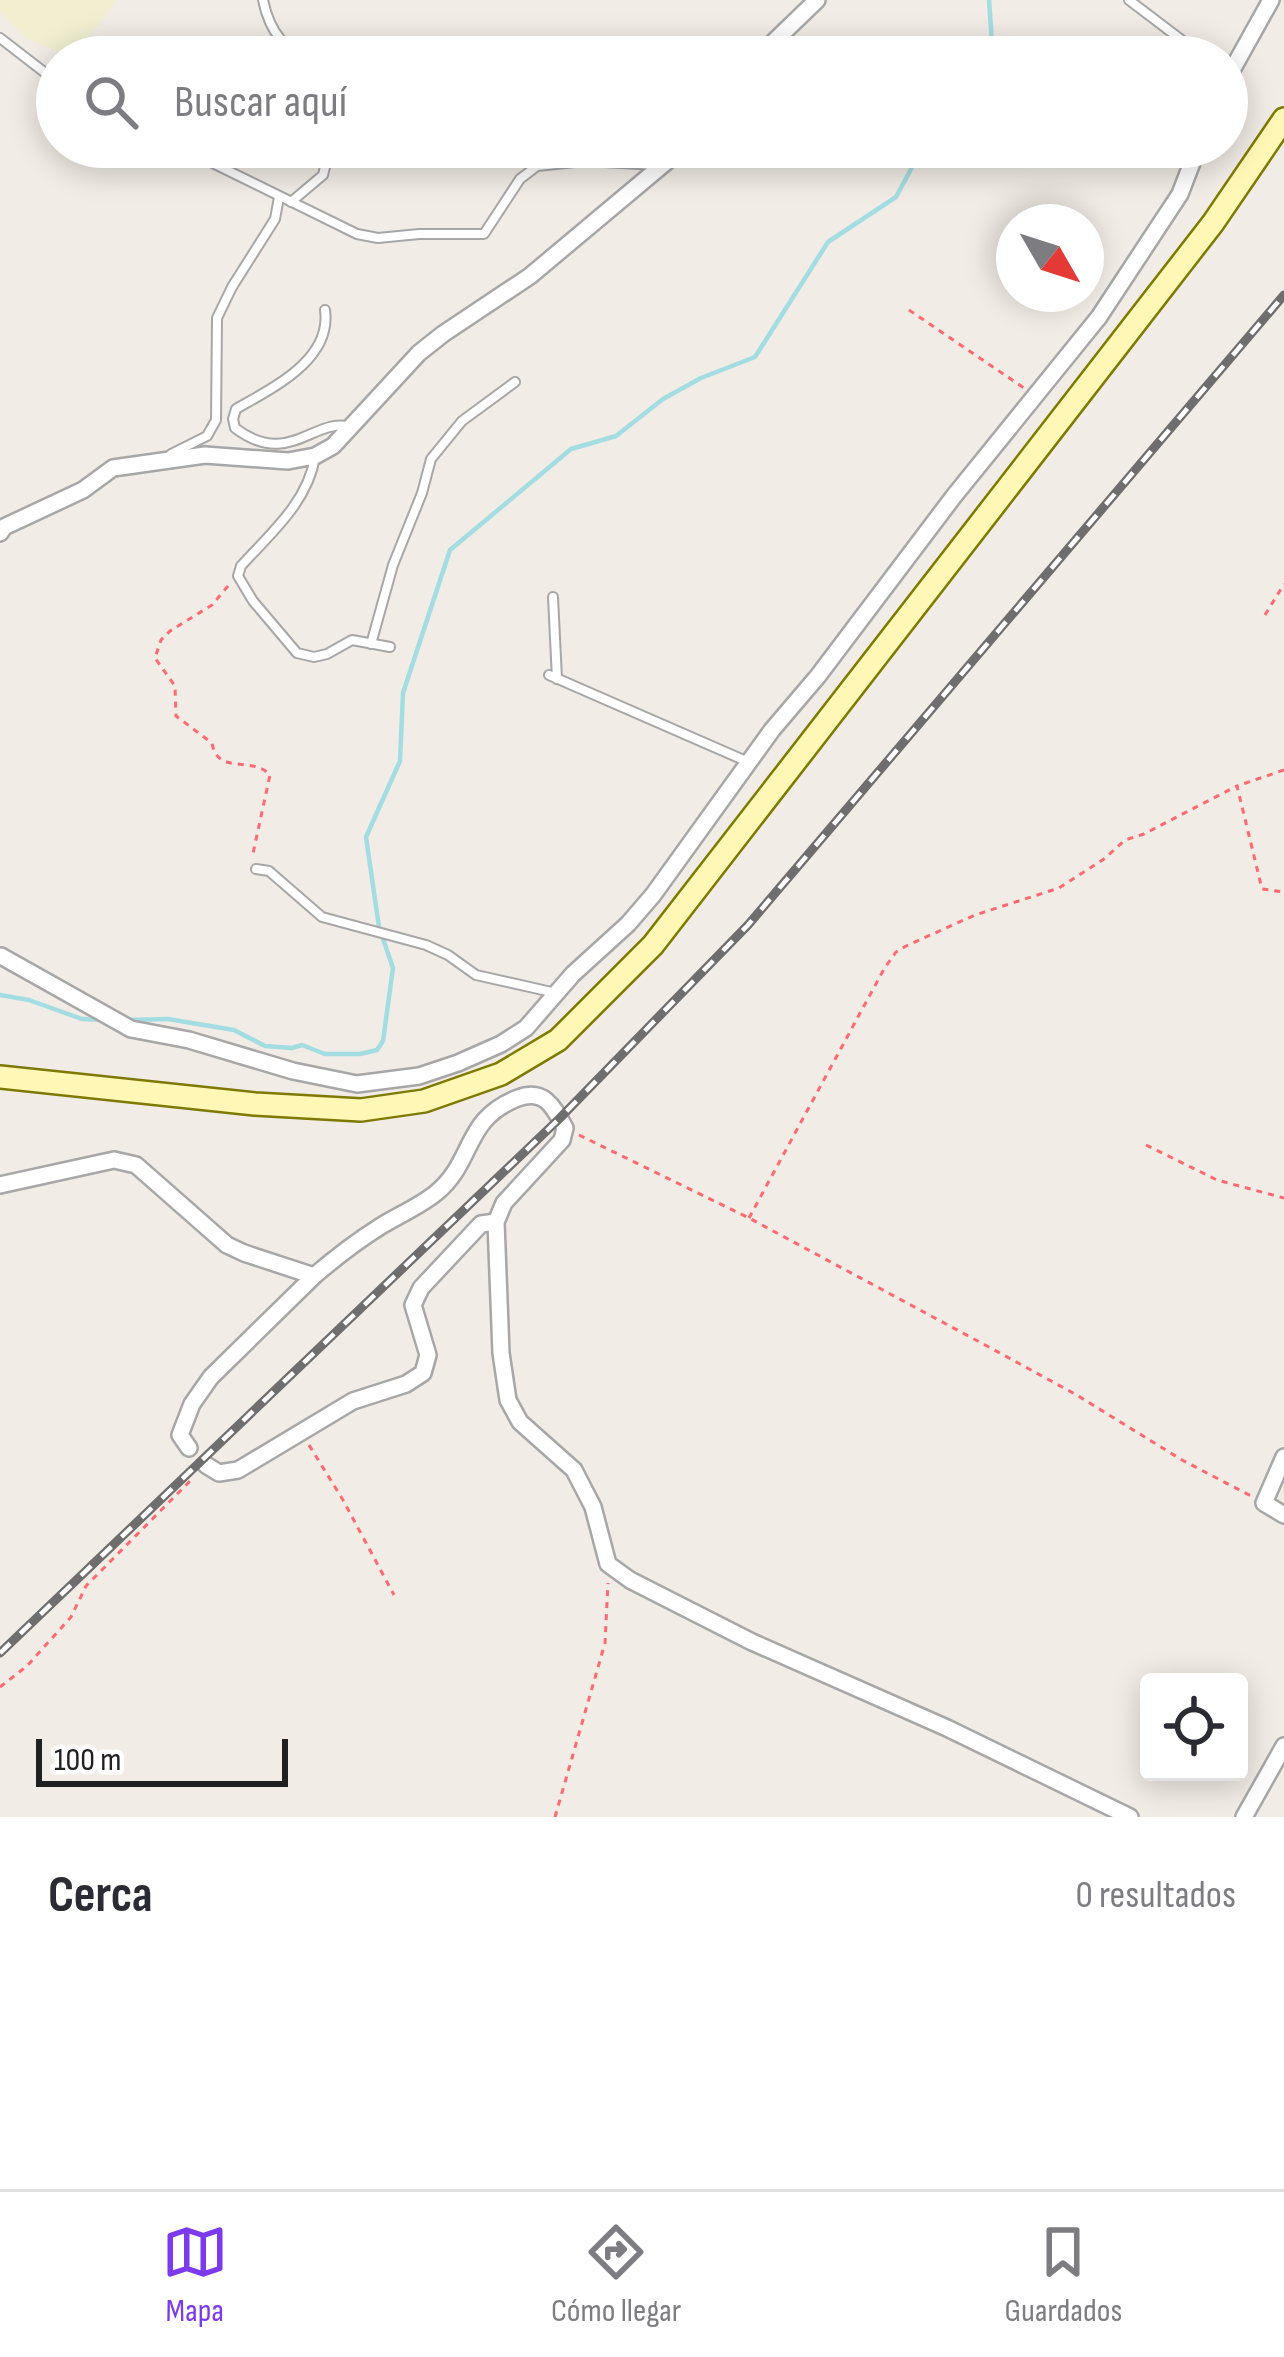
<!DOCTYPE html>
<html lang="es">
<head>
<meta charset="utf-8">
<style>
  :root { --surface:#fff; --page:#f7f7f7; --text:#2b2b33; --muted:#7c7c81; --line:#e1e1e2; --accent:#7c3aed }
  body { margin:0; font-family:"Sofia Sans Condensed",sans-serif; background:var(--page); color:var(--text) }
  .controls { position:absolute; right:36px; bottom:36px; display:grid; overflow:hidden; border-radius:12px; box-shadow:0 6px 30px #0003 }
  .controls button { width:108px; height:108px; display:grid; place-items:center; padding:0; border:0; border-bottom:3px solid var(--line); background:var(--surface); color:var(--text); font:60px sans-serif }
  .compass { position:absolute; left:996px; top:204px; width:108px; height:108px; border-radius:50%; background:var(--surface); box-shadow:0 6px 30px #0003; rotate:129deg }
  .scale { position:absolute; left:36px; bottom:30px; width:252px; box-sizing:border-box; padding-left:12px; border:6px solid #202020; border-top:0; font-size:33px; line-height:42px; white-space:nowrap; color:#202020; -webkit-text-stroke:9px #fff; paint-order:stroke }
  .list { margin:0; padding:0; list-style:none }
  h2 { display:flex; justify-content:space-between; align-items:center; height:156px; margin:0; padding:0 48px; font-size:51px }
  h2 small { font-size:39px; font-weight:400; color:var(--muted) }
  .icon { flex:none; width:66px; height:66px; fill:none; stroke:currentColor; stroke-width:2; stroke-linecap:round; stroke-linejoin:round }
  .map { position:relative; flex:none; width:1284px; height:1817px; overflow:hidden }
  .search { position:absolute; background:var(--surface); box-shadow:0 6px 30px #0003; left:36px; right:36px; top:36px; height:132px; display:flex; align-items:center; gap:30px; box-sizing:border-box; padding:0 42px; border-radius:66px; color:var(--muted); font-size:45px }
  .sheet { height:372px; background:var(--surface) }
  nav { display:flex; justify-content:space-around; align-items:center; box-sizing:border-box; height:168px; border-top:3px solid var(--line); background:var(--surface); font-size:33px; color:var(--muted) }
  nav a { display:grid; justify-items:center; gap:6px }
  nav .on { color:var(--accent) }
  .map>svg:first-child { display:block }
  .farmland { fill:#f1efd0 }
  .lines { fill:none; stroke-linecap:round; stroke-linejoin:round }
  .stream { stroke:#a3dde2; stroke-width:4.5 }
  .service-casing { stroke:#a7a7a7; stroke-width:12 }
  .minor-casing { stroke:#a7a7a7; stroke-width:20 }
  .secondary-casing { stroke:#7e7900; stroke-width:26 }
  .path { stroke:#ff696f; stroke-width:3; stroke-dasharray:6 6; stroke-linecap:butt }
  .service { stroke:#fff; stroke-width:8 }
  .minor { stroke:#fff; stroke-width:15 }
  .secondary { stroke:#fef7b6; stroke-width:21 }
  .rail-casing { stroke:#6e6e6e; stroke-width:9 }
  .rail { stroke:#fff; stroke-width:4.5; stroke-dasharray:14; stroke-linecap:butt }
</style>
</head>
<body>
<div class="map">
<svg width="1284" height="1817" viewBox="0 0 1284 1817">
  <rect width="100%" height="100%" fill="#f1ece5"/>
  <!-- farmland -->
  <polygon class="farmland" points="0,0 116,0 74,57 68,57 27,38 0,11"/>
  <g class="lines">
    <!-- stream -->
    <g class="stream">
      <polyline points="989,0 993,57"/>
      <polyline points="0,995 29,1000 82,1019 104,1020"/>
      <polyline points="128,1020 168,1019 234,1030 265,1046 292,1048 302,1045 325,1054 360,1054 377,1050 383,1041 393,968 379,927 366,837 400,761 403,693 450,550 571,449 616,436 663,399 701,378 755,357 828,242 896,197 923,147"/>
    </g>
    <!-- service casing -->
    <g class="service-casing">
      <g id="service">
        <path d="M263,0C269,29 285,56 317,57"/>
        <polyline points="1129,0 1204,57"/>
        <polyline points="0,38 57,82"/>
        <polyline points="325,57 341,53 347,57"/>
        <polyline points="180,147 357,234 378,238 419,234 484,234 520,179 537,166 585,161 657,165"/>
        <polyline points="291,202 323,175 330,147"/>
        <path d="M325,310C332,360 272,388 236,409L233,419L235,428C289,469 314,416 352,427"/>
        <polyline points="171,454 207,436 216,420 217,318 232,287 275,219 279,197"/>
        <path d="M315,457C308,502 270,534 241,566L238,576L253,601L297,653L314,657L327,654L352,640L390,647"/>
        <polyline points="553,597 557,679"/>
        <polyline points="371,644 393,565 422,493 431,459 462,421 515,382"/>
        <polyline points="549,675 746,761"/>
        <polyline points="256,869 269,871 322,917 426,945 448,955 476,975 556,993"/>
      </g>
    </g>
    <!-- minor casing -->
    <g class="minor-casing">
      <g id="minor">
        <polyline points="758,57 817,0"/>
        <polyline points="1227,79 1271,0"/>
        <polyline points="0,533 4,527 83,490 113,468 205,455 288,461 315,456 333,446 419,353 443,334 530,276 684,147"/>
        <polyline points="1,956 131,1029 189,1040 293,1071 357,1084 419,1076 458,1063 501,1044 526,1028 573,974 628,924 653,895 772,730 818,676 954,496 1099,317 1180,194 1198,147"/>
        <path d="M0,1185L114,1160L136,1165L227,1245L244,1253L314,1276C335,1258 357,1241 381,1226C399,1215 420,1206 436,1193C475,1161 463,1119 518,1098C545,1088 554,1108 565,1128L562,1140L504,1203L496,1222L501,1353L508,1400L520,1422L574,1470L593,1507L608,1564L630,1580L752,1642L947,1728L1130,1817"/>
        <polyline points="189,1448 180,1435 192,1404 211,1377 314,1276"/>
        <polyline points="1284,1457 1264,1503 1284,1515"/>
        <polyline points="206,1465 219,1473 238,1470 353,1401 406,1384 423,1373 428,1355 413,1305 421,1288 481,1224 496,1222"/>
        <polyline points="1244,1817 1284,1746"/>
      </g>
    </g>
    <!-- secondary casing -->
    <g class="secondary-casing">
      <polyline id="secondary" points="0,1077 255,1104 361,1110 424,1101 501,1074 558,1040 653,945 1213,223 1284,119"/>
    </g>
    <!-- path -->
    <g class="path">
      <polyline points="909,310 1024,388"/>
      <path d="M228,586L212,605L170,631L161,640L155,658L175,686L176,716L212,743C218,776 251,755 270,775L252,858"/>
      <polyline points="1265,615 1284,584"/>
      <polyline points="1284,770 1237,786 1262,889 1284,892"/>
      <polyline points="579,1135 749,1218 987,1346 1075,1394 1182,1460 1251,1496"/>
      <polyline points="1146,1145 1217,1180 1284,1198"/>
      <polyline points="749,1218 884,969 896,952 906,946 975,915 1059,888 1104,859 1125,840 1144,834 1237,786"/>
      <polyline points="309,1445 343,1500 394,1595"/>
      <polyline points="0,1687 27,1666 71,1617 86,1586 193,1478"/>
      <polyline points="555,1817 605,1643 608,1583"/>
    </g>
    <!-- service -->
    <use href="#service" class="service"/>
    <!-- minor -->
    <use href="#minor" class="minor"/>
    <!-- secondary -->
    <use href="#secondary" class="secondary"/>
    <!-- rail casing -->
    <g class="rail-casing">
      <polyline id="rail" points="0,1653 560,1118 748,925 1284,295"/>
    </g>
    <!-- rail -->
    <use href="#rail" class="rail"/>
  </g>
</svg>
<div class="controls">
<button><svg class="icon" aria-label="locate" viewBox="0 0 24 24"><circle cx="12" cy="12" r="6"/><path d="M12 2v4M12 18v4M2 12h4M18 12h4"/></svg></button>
</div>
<svg class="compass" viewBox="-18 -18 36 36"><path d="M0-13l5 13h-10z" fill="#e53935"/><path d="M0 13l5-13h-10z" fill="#7c7c81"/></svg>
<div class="scale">100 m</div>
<div class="search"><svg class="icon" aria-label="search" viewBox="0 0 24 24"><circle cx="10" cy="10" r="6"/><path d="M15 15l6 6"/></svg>Buscar aquí</div>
</div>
<section class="sheet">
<h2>Cerca<small>0 resultados</small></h2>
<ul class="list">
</ul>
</section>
<nav>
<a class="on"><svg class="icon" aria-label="map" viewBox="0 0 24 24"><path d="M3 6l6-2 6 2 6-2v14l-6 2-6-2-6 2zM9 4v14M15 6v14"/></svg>Mapa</a>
<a><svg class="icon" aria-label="directions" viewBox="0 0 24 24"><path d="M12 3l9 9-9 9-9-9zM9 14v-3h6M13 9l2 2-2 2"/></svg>Cómo llegar</a>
<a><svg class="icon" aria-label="saved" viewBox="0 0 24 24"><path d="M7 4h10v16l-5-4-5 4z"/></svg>Guardados</a>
</nav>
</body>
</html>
